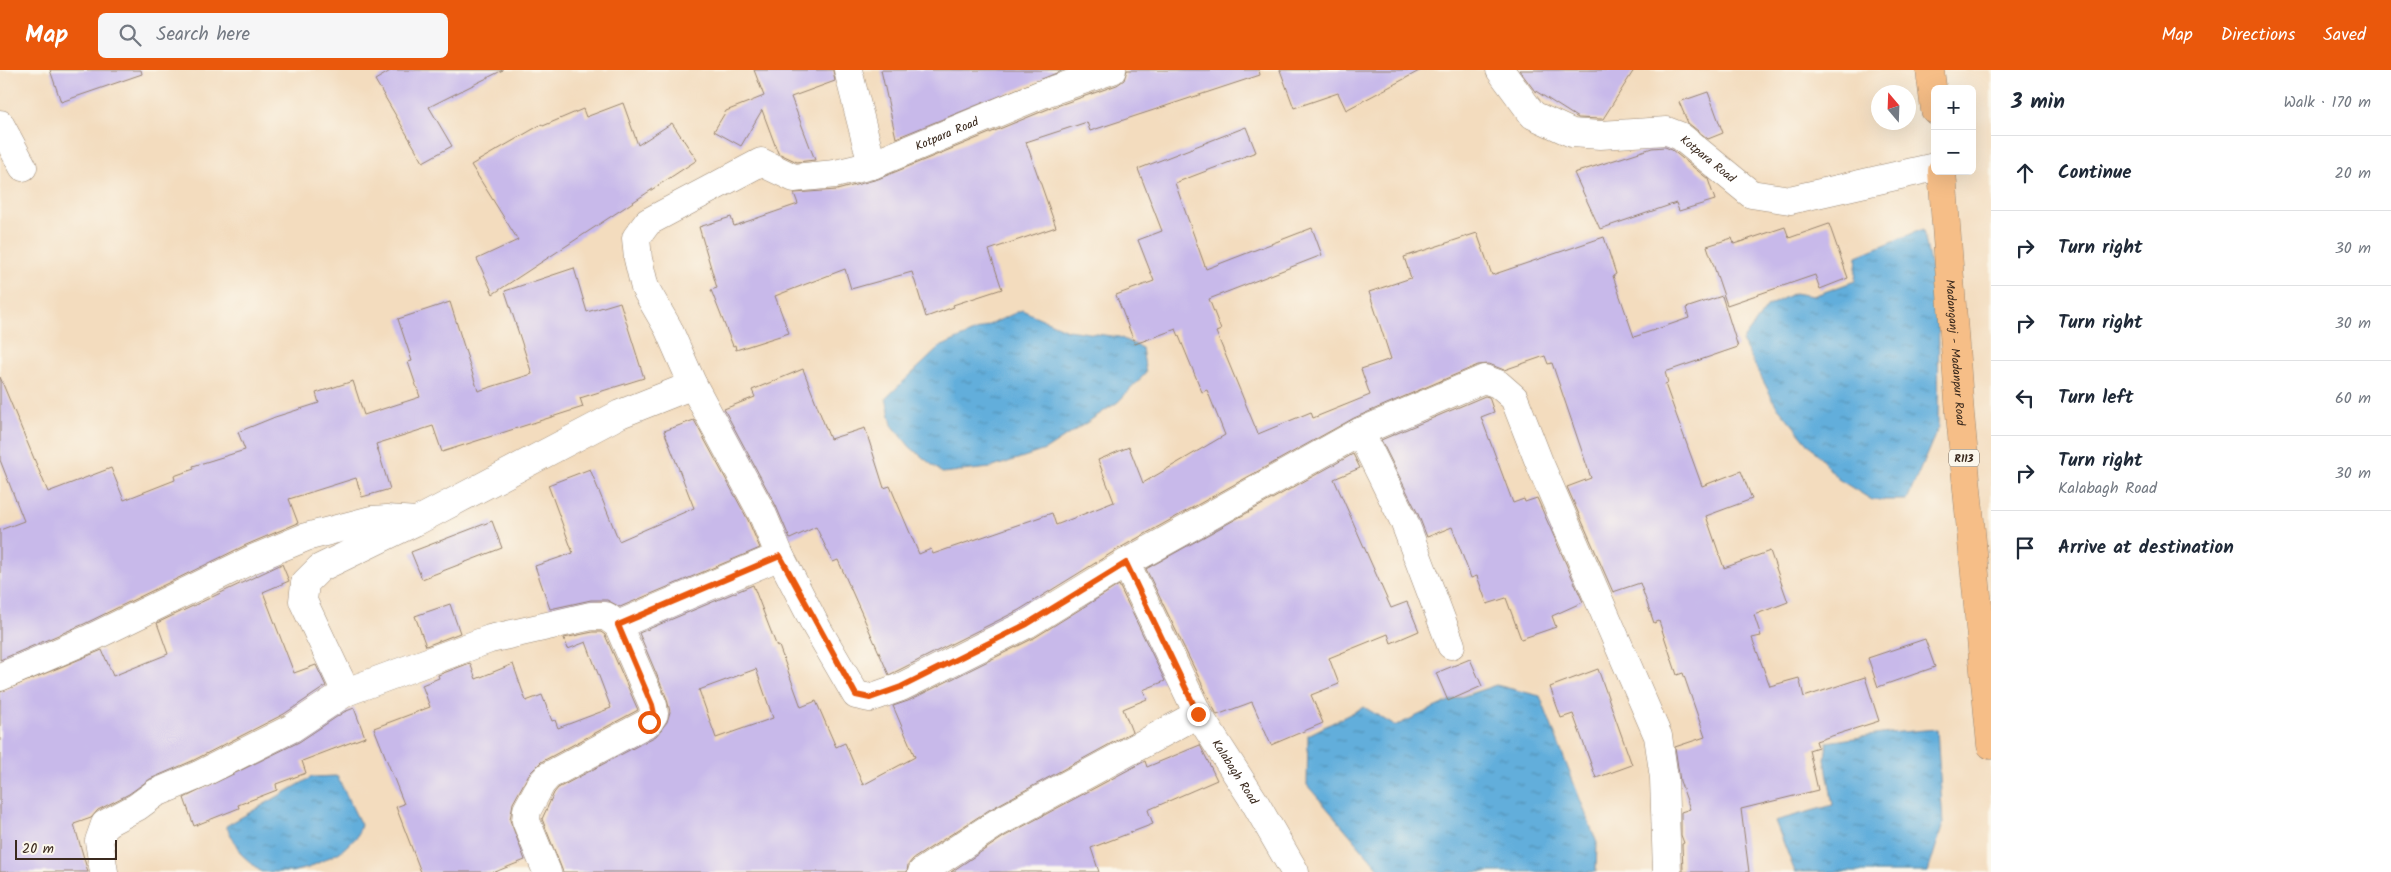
<!DOCTYPE html>
<html lang="en">
<head>
<meta charset="utf-8">
<style>
  :root { --surface:#fff; --page:#f6f6f7; --text:#1f2937; --muted:#747a83; --line:#e0e1e3; --accent:#ea580c }
  body { margin:0; font-family:Kalam,sans-serif; background:var(--page); color:var(--text) }
  .controls { position:absolute; right:15px; top:15px; display:grid; overflow:hidden; border-radius:8px; box-shadow:0 5px 20px #0002 }
  .controls button { width:45px; height:45px; display:grid; place-items:center; padding:0; border:0; border-bottom:1px solid var(--line); background:var(--surface); color:var(--text); font:25px sans-serif }
  .compass { position:absolute; left:1871px; top:15px; width:45px; height:45px; border-radius:50%; background:var(--surface); box-shadow:0 5px 20px #0002; rotate:341deg }
  .scale { position:absolute; left:15px; bottom:12px; width:102px; box-sizing:border-box; padding-left:5px; border:2px solid #3b2a1e; border-top:0; font-size:14px; line-height:18px; white-space:nowrap; color:#3b2a1e; -webkit-text-stroke:4px #fbf7ec; paint-order:stroke }
  .stop { position:absolute; width:15px; height:15px; margin:-11px; border:4px solid #ea580c; border-radius:50%; background:#fff }
  .stop.end { background:#ea580c; border-color:#fff; box-shadow:0 1px 5px #0008 }
  .list { margin:0; padding:0; list-style:none }
  h2 { display:flex; justify-content:space-between; align-items:center; height:65px; margin:0; padding:0 20px; font-size:21px }
  h2 small { font-size:16px; font-weight:400; color:var(--muted) }
  .list li { display:grid; grid-template-columns:32px 1fr auto; gap:15px; align-items:center; box-sizing:border-box; height:75px; padding:0 20px; border-top:1px solid var(--line) }
  .list b { display:block; font-size:19px; white-space:nowrap }
  .list p { margin:0; font-size:16px; white-space:nowrap; color:var(--muted) }
  .list em { font-size:16px; font-style:normal; color:var(--muted) }
  .icon { flex:none; width:28px; height:28px; fill:none; stroke:currentColor; stroke-width:2; stroke-linecap:round; stroke-linejoin:round }
  .map { position:relative; flex:none; width:1991px; height:802px; overflow:hidden }
  header { display:flex; align-items:center; gap:30px; box-sizing:border-box; height:70px; padding:0 25px; background:var(--accent); color:#fff }
  header strong { font-size:24px }
  nav { display:flex; gap:28px; margin-inline-start:auto; font-size:18px }
  .search { width:350px; height:45px; background:var(--page); display:flex; align-items:center; gap:12px; box-sizing:border-box; padding:0 18px; border-radius:8px; color:var(--muted); font-size:19px }
  main { display:flex }
  aside { flex:1; background:var(--surface) }
  .map>svg:first-child { display:block }
  .water { fill:url(#water-ripples); stroke:#4e6c7c }
  .building { fill:#c8b9ea; fill-rule:evenodd }
  .lines { fill:none; stroke-linecap:round; stroke-linejoin:round }
  .minor-casing { stroke:#97836e; stroke-width:29 }
  .major-casing { stroke:#97836e; stroke-width:29 }
  .minor { stroke:#fff; stroke-width:28 }
  .major { stroke:#f6be87; stroke-width:28 }
  .route { stroke:#ea580c; stroke-width:6 }
  .labels { text-anchor:middle; stroke-width:4; stroke-linejoin:round; paint-order:stroke }
  .shield { fill:#fbf7ec; stroke:#75685c; stroke-width:1 }
  .shield-label { font-size:11px; font-weight:bold; fill:#3b2a1e }
  .street-label { font-size:12px; fill:#3b2a1e; stroke:#fbf7ec }
</style>
</head>
<body>
<header>
<strong>Map</strong>
<div class="search"><svg class="icon" aria-label="search" viewBox="0 0 24 24"><circle cx="10" cy="10" r="6"/><path d="M15 15l6 6"/></svg>Search here</div>
<nav><a>Map</a><a>Directions</a><a>Saved</a></nav>
</header>
<main>
<div class="map">
<svg width="1991" height="802" viewBox="0 0 1991 802">
  <defs>
    <pattern id="water-ripples" width="26" height="14" patternUnits="userSpaceOnUse" patternTransform="scale(1.25)"><rect width="26" height="14" fill="#62aedb"/><path d="M2 4q2-2 4 0t4 0M15 11q2-2 4 0t4 0" fill="none" stroke="#528eb1"/></pattern>
  </defs>
  <rect width="100%" height="100%" fill="#fbf7ec"/>
  <filter id="ink" filterUnits="userSpaceOnUse"><feTurbulence type="fractalNoise" baseFrequency=".02" numOctaves="2"/><feDisplacementMap in="SourceGraphic" scale="10" xChannelSelector="R" yChannelSelector="G"/><feConvolveMatrix kernelMatrix="1 2 1 2 8 2 1 2 1" color-interpolation-filters="sRGB"/></filter>
  <filter id="wash" filterUnits="userSpaceOnUse"><feTurbulence type="fractalNoise" baseFrequency=".0096" numOctaves="4" result="noise"/><feDisplacementMap in="SourceGraphic" scale="20" xChannelSelector="R" yChannelSelector="G"/><feGaussianBlur stdDeviation="1.12" result="paint"/><feColorMatrix in="noise" values="0 0 0 0 0 0 0 0 0 0 0 0 0 0 0 0 0 1.4 0 .05"/><feComposite in="paint" operator="in"/></filter>
  <g filter="url(#wash)">
    <rect width="100%" height="100%" fill="#f3dcbe"/>
    <!-- water -->
    <g class="water">
      <polygon points="1923,159 1939,238 1938,358 1907,430 1872,430 1838,409 1776,335 1742,271 1768,236 1794,223 1813,226 1855,211 1857,186"/>
      <polygon points="1022,240 1067,260 1119,267 1142,278 1146,303 1118,332 1045,380 990,398 942,403 910,377 892,355 886,328 940,277"/>
      <polygon points="1496,615 1540,626 1597,773 1596,802 1382,802 1307,715 1308,665 1364,637 1395,656 1449,631"/>
      <polygon points="1937,659 1943,754 1928,802 1795,802 1775,751 1833,735 1825,689 1827,672 1889,663"/>
      <polygon points="337,706 361,755 357,767 340,782 308,798 291,802 261,802 241,784 226,756 312,707"/>
    </g>
    <g id="blocks">
      <!-- building -->
      <g class="building">
        <polygon points="50,0 141,0 142,4 61,32"/>
        <polygon points="392,0 503,0 429,37 452,76 423,92 375,10"/>
        <polygon points="754,0 833,0 835,11 791,27 815,90 797,92 778,83 762,40 741,76 714,61 726,41 764,26"/>
        <polygon points="881,0 1064,0 896,68"/>
        <polygon points="1127,0 1259,0 1260,5 1090,61 1087,52 1026,72 1056,157 989,180 1002,219 953,235 954,237 926,247 912,202 851,219 845,199 775,226 789,263 736,280 735,275 733,276 711,220 717,218 699,157 731,147 734,156 798,134 794,123 837,120 878,109 1048,39 1117,15 1124,10"/>
        <polygon points="1280,0 1421,0 1346,40 1338,23 1294,38"/>
        <polygon points="1519,0 1634,0 1603,49 1600,49 1578,48 1534,20"/>
        <polygon points="1708,22 1723,63 1708,69 1688,53 1679,32"/>
        <polygon points="623,33 638,75 672,53 697,90 493,224 477,189 518,170 471,95 542,54 543,56 583,39 586,47"/>
        <polygon points="1246,57 1256,82 1175,113 1206,199 1312,158 1322,185 1209,229 1221,260 1216,262 1258,364 1311,342 1313,348 1370,325 1361,299 1391,289 1369,222 1411,208 1404,187 1477,163 1492,205 1604,167 1616,204 1613,206 1634,267 1689,248 1686,238 1722,226 1738,277 1665,302 1668,313 1665,314 1702,416 1741,401 1752,429 1706,446 1724,498 1770,481 1788,532 1754,545 1761,566 1752,568 1770,616 1799,608 1804,627 1865,607 1879,651 1816,671 1818,677 1809,680 1818,720 1741,739 1749,802 1683,802 1682,774 1684,773 1681,765 1681,742 1690,739 1680,711 1675,677 1705,667 1683,603 1677,605 1659,551 1654,553 1640,513 1613,522 1567,417 1591,408 1552,293 1548,294 1545,286 1504,300 1489,294 1478,295 1354,348 1118,479 1019,540 889,605 838,490 833,492 816,457 790,469 776,436 724,339 755,327 752,320 803,299 830,369 865,358 884,418 890,416 919,484 931,479 933,484 1052,443 1056,455 1114,432 1098,390 1129,377 1143,413 1225,365 1207,320 1202,322 1176,259 1135,274 1116,225 1154,211 1138,170 1162,161 1138,99"/>
        <polygon points="1665,77 1672,80 1708,109 1715,130 1679,141 1676,133 1600,159 1574,103 1652,78"/>
        <polygon points="1829,154 1848,208 1820,219 1815,205 1727,235 1707,176 1732,168 1734,174 1785,157 1789,168"/>
        <polygon points="574,198 587,242 620,232 644,308 580,328 583,337 442,382 433,356 376,374 390,419 362,427 356,408 289,429 298,453 246,475 84,554 0,590 0,460 24,451 0,390 0,307 48,422 111,398 124,430 175,410 174,406 194,399 193,396 245,380 238,362 275,347 319,333 316,323 353,311 364,345 420,327 408,292 412,291 398,249 450,232 478,321 532,304 505,221"/>
        <polygon points="1485,326 1489,327 1494,342 1481,347 1513,433 1524,429 1525,432 1537,428 1583,532 1552,546 1556,557 1521,569 1506,528 1487,534 1477,506 1471,508 1452,457 1427,467 1418,444 1381,370"/>
        <polygon points="694,350 748,450 760,478 620,537 607,530 591,530 550,539 535,496 573,483 548,415 590,399 619,471 694,438 664,361"/>
        <polygon points="1353,384 1360,398 1334,409 1391,538 1407,532 1419,561 1391,573 1388,564 1329,588 1339,614 1311,625 1323,653 1271,675 1252,632 1217,645 1146,499"/>
        <polygon points="492,451 502,478 422,509 411,482"/>
        <polygon points="282,494 289,511 263,522 294,603 316,595 326,616 284,644 192,691 150,709 129,724 98,740 91,748 74,754 88,802 0,802 0,622 102,580 113,606 168,584 157,553"/>
        <path d="M753,515L777,577L779,576L801,637L816,631L836,677L845,673L863,715L915,687L893,636L908,631L1034,568L1119,515L1165,611L1143,620L1147,629L1123,639L1132,662L989,740L913,789L908,795L907,802H563L542,749L554,723L558,718L656,666L667,652L670,642L667,629L639,563ZM756,599L773,648L716,668L699,620Z"/>
        <polygon points="450,534 460,563 426,576 415,546"/>
        <polygon points="593,562 601,562 605,565 638,640 541,692 529,704 513,733 510,750 525,790 495,802 421,802 396,737 404,734 374,658 430,637 422,615 439,608 438,605 470,593 476,609 513,594 526,631 542,625 552,651 555,650 558,658 611,638 586,572 568,579 564,568"/>
        <polygon points="1925,569 1935,597 1878,617 1868,588"/>
        <polygon points="1470,589 1482,616 1448,631 1436,603"/>
        <polygon points="1598,599 1632,695 1596,708 1573,644 1561,648 1550,617"/>
        <polygon points="354,638 365,667 302,691 306,703 276,714 277,720 238,735 239,738 194,756 184,728 299,672 344,642"/>
        <polygon points="1200,675 1217,710 1148,740 1153,754 1091,778 1099,802 951,802 1005,766 1145,691 1147,697"/>
      </g>
    </g>
  </g>
  <g filter="url(#ink)">
    <use href="#blocks" fill-opacity="0" stroke="#97836e" stroke-width="1"/>
    <g class="lines">
      <!-- minor casing -->
      <g class="minor-casing">
        <g id="minor">
          <path id="s1" d="M848,0L872,95L1042,24L1112,0"/>
          <path id="s2" d="M1500,0L1533,45L1572,63L1600,65L1667,61L1680,66L1751,124L1790,130L1935,97"/>
          <polyline points="0,54 23,97"/>
          <polyline points="693,315 668,258 645,218 638,189 636,168 648,152 761,92 794,108 835,104 872,95"/>
          <polyline points="1360,362 1404,451 1451,575"/>
          <path id="s3" d="M1126,493L1198,644L1254,731L1295,802"/>
          <polyline points="618,555 780,486"/>
          <polyline points="0,607 91,568 253,489 306,467 371,450 387,449 417,451 620,344 693,315 762,443 780,486 817,558 856,625 870,628 901,617 1027,554 1126,493 1360,362 1484,309 1498,314 1514,328 1539,392 1658,666 1664,708 1667,802"/>
          <polyline points="346,622 490,569 591,546 606,546 618,555 653,635 654,644 649,652 548,706 541,714 527,740 526,751 547,802"/>
          <polyline points="104,802 99,771 105,754 137,737 156,723 199,705 292,658 346,622 303,531 305,513 320,498 415,452"/>
          <polyline points="922,802 997,753 1198,644"/>
        </g>
      </g>
      <!-- major casing -->
      <g class="major-casing">
        <g id="major">
          <polyline points="1930,0 1935,40"/>
          <path id="s4" d="M1942,101L1960,344L1991,675"/>
        </g>
      </g>
      <!-- minor -->
      <use href="#minor" class="minor"/>
      <!-- major -->
      <use href="#major" class="major"/>
    </g>
  </g>
  <g class="lines" filter="url(#ink)">
    <!-- route -->
    <polyline class="route" points="649,652 654,644 652,635 618,555 780,486 856,625 870,628 901,617 1027,554 1126,493 1198,644"/>
  </g>
  <g class="labels">
    <!-- shield labels -->
    <rect class="shield" x="1949" y="379.5" width="30" height="17" rx="4"/>
    <g class="shield-label">
      <text x="1964" y="392">R113</text>
    </g>
    <!-- street labels -->
    <g class="street-label">
      <text dy="4" stroke="none"><textPath href="#s1" startOffset="179">Kotpara Road</textPath></text>
      <text dy="4" stroke="none"><textPath href="#s2" startOffset="244">Kotpara Road</textPath></text>
      <text dy="4" stroke="none"><textPath href="#s4" startOffset="182">Madanganj - Madanpur Road</textPath></text>
      <text dy="4" stroke="none"><textPath href="#s3" startOffset="236">Kalabagh Road</textPath></text>
    </g>
  </g>
</svg>
<div class="controls">
<button>+</button>
<button>−</button>
</div>
<svg class="compass" viewBox="-18 -18 36 36"><path d="M0-13l5 13h-10z" fill="#e53935"/><path d="M0 13l5-13h-10z" fill="#747a83"/></svg>
<div class="scale">20 m</div>
<div class="stop" style="left:649px;top:652px"></div>
<div class="stop end" style="left:1198px;top:644px"></div>
</div>
<aside>
<h2>3 min<small>Walk · 170 m</small></h2>
<ul class="list">
<li><svg class="icon" aria-label="ahead" viewBox="0 0 24 24"><path d="M12 20V5M6 11l6-6 6 6"/></svg><div><b>Continue</b></div><em>20 m</em></li>
<li><svg class="icon" aria-label="right" viewBox="0 0 24 24"><path d="M7 20v-9h11M14 6l5 5-5 5"/></svg><div><b>Turn right</b></div><em>30 m</em></li>
<li><svg class="icon" aria-label="right" viewBox="0 0 24 24"><path d="M7 20v-9h11M14 6l5 5-5 5"/></svg><div><b>Turn right</b></div><em>30 m</em></li>
<li><svg class="icon" aria-label="left" viewBox="0 0 24 24"><path d="M17 20v-9H6M10 6l-5 5 5 5"/></svg><div><b>Turn left</b></div><em>60 m</em></li>
<li><svg class="icon" aria-label="right" viewBox="0 0 24 24"><path d="M7 20v-9h11M14 6l5 5-5 5"/></svg><div><b>Turn right</b><p>Kalabagh Road</p></div><em>30 m</em></li>
<li><svg class="icon" aria-label="arrive" viewBox="0 0 24 24"><path d="M6 21V4h12l-3 4 3 4H6"/></svg><div><b>Arrive at destination</b></div></li>
</ul>
</aside>
</main>
</body>
</html>
